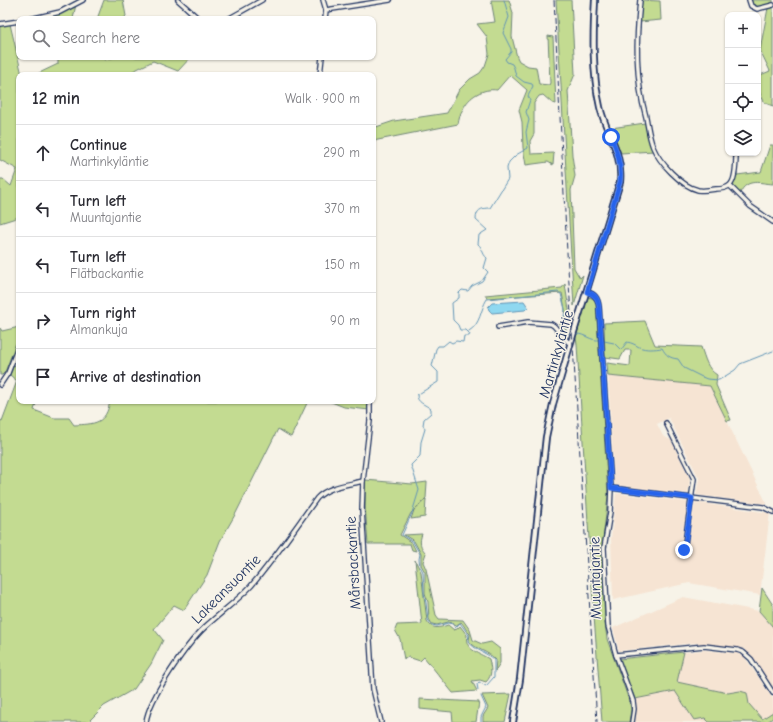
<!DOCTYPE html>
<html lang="en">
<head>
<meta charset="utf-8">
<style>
  :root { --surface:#fff; --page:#f2f2f3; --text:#2b2b33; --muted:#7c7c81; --line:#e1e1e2 }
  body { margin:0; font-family:"Comic Neue",sans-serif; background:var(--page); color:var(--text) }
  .controls { position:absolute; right:12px; top:12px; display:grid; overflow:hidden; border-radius:8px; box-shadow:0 1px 3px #0004 }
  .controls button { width:36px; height:36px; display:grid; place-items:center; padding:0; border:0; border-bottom:1px solid var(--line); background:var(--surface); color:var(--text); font:20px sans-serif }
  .stop { position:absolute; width:12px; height:12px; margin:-9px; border:3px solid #2563eb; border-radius:50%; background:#fff }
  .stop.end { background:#2563eb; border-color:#fff; box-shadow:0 1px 4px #0008 }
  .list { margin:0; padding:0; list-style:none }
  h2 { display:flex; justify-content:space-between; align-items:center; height:52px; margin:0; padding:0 16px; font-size:17px }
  h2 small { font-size:13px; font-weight:400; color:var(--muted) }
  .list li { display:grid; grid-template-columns:26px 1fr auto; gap:12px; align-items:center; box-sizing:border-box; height:56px; padding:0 16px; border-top:1px solid var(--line) }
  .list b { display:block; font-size:15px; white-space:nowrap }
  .list p { margin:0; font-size:13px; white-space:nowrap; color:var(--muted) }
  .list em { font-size:13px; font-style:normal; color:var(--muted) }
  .icon { flex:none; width:22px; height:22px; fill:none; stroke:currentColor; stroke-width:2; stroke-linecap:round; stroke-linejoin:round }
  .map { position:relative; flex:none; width:773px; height:722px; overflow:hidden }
  .search { position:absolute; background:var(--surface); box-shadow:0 1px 3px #0004; left:16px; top:16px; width:360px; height:44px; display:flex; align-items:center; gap:10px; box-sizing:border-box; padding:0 14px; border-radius:8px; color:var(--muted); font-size:15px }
  .panel { position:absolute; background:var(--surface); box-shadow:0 1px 3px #0004; left:16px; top:72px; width:360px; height:332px; border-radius:8px }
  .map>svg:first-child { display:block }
  .built { fill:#f6e4d3 }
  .green { fill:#c3db91; stroke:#6f8578 }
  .water { fill:#8fd8f0; stroke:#6194b6 }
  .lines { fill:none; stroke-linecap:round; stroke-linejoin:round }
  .stream { stroke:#6194b6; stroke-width:1 }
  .minor-casing { stroke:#1b2f5e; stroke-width:6 }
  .tertiary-casing { stroke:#1b2f5e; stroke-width:8 }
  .minor { stroke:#f7f3e8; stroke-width:3.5 }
  .tertiary { stroke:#f7f3e8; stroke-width:4.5 }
  .rail { stroke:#1b2f5e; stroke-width:1; stroke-dasharray:6 3; stroke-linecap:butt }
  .route { stroke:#2563eb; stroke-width:5 }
  .labels { text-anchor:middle; stroke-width:3; stroke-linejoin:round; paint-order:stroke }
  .street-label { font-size:15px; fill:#1b2f5e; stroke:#f7f3e8 }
</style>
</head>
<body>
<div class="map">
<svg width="773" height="722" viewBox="0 0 773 722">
  <rect width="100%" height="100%" fill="#f7f3e8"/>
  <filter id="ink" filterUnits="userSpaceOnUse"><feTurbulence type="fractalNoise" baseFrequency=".025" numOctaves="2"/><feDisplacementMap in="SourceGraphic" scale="8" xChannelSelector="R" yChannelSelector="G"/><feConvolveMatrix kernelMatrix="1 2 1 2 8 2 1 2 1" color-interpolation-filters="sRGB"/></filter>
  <g filter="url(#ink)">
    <!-- built -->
    <g class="built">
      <polygon points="608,376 710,386 767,504 696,495 699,478 669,418 657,424 663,436 671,440 690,479 688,494 617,486 614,483"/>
      <polygon points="616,493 688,502 681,551 686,551 694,502 770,513 760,595 689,583 613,600 611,538"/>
      <polygon points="683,597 759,611 773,627 773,690 745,649 695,643 619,651 613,628"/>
      <polygon points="704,650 736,653 744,656 773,699 773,712 762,719 749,704 747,693 741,691 728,693 677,682 684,652"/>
      <polygon points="675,691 694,720 705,718 709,722 633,722 635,699"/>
    </g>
    <!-- green -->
    <g class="green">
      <polygon points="104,0 123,0 126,16 123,19 97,19"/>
      <path d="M491,0H509L513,13L512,37L517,57L519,61L528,66L536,67L539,84L549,85L550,83L548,36L553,37L556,104L552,103L543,95L539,96L534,103V134L530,141L531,154L554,153L553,165L548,162L526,165L523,148L522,122L519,110L527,90L510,75L497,90C483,88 469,96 463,109C460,113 459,120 458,124L373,141V128L394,121L447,113L459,90L470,79L480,73L485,66L489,54L487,37L477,24L495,22Z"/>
      <polygon points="556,0 571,0 575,74 568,91 572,155 575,176 571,190 574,268 580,278 583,275 574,306"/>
      <polygon points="642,0 660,1 661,20 640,22"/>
      <path d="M750,0H773V3C764,5 755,11 750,0Z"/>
      <polygon points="76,4 73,19 34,19 46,16"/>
      <polygon points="773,6 773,106 765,103 758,90 758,76 770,71 760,50 768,8"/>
      <polygon points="10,24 22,75 19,75 19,217 0,223 0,179 3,179 11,186 17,169 0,160 0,25"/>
      <polygon points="58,57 103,57 105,60 115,57 191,57 178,71 153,61 125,75 35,75 58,64"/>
      <polygon points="645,123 648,138 654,151 621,153 611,128"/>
      <path d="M770,145H773V184C760,183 747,178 740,193L734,188L733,184L737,175L761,172Z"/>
      <polygon points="565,284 570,317 566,321 566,336 559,326 566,315 562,293 487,298 485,295 562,288"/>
      <polygon points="588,297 592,298 596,302 608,496 602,549 605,623 607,639 630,703 631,710 629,722 602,722 593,603 577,345 576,337"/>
      <path d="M645,321L655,345L701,347C705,358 707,369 717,375L716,385L731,420L727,421L710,386L608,376L607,363L630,366L631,350H625L620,359L605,357L604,323Z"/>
      <polygon points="19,327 19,336 5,372 2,375 0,375 0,328 2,331"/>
      <path d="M14,365L19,368V401H37L34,410L54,418H69L74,425C95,424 106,424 110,401H308L291,437L278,429L236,513L220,541L207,575L184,610L174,605L154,629L163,640L151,664L134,689L104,706L88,722H0V420L2,421L17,381L10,375Z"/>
      <polygon points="329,401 369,401 369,410 344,407"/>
      <polygon points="365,480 412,484 427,482 426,498 411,513 400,535 412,543 416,551 412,550 410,544 368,544 365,506"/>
      <polygon points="426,499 425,517 411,519 414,510"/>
      <path d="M422,534C419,542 420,547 426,553L423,562L426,569L436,615L439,619L463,620L470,630L473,640L482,644L491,642L500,649V663L495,671L496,660C488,651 476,650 469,641L470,634C466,631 465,626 461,622L455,626L453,623L448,622L437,625L432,624L429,619L428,602L425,593V572L421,565V554L414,541L404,535Z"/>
      <path d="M415,560L421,572L427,621C432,630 439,628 448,625L454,630L457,629L460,626L467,635C464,650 478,652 489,659C491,668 493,675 486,682L480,680L472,681L477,691L453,693L424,657L420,661L408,657L404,659L400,639L395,630L397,625L422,624Z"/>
      <polygon points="762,588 773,605 773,627 759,611"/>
      <polygon points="684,652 677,682 728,693 740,691 747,693 749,704 762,719 773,712 773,718 767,722 709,722 705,718 694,720 675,691 635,699 619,659"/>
      <polygon points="511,694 505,722 483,722 483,716 488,708 482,695"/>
      <polygon points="420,699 479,702 476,722 453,722 452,712 420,709"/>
    </g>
    <!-- water -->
    <polygon class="water" points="524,301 528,307 525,310 492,313 489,310 488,307 492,303"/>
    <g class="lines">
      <!-- stream -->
      <g class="stream">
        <path d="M469,331C481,324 480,310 487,299L558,292L561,294L565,309L563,325L565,332"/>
        <polyline points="569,334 571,334"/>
        <path d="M577,334C585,334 591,341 599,340"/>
        <path d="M604,341L614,343L621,350L627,342C632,343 634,344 639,347C646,350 655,349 662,348C666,355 669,358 678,359L684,368L702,377L707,379L719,380L735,370L740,364L773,351"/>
        <path d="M478,690L477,684L479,682L486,686L494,677V660C486,652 474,650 468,641L469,635L460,623L455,628L453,624L448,623L437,626L432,625L428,620L426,603L424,593L423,572L420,566L419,559L420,554L413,542L402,535L412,513L419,490L411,465L420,456L421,442L425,429L423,425L424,419L431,413V409C425,404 417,403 417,395L438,382V372L432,366L436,349L438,346H443L449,341L452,343L456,341L463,342L464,336H469L470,334L466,330H460L458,325L453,320L452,303L459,298V293L462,290L468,291L472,286L482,281L488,272L484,268L487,258C482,254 483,248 478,244L479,235L487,230L476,220C476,210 481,208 490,208L508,179L507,168L509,162L516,155L528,148L526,132L529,120L526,112L530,100L528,96L533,86L532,84L524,82L516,76L514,68L512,64L507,62L505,59L511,52V49L503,33L509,17L504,0"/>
        <polyline points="481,696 486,707 481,717 481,722"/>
      </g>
      <!-- minor casing -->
      <g class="minor-casing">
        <g id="minor">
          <polyline points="178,0 199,19"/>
          <polyline points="323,0 326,10"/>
          <path d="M640,0C636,40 635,78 646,117C648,127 649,137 653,147C659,162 681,186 698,190C703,191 710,190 716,189C720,189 727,188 730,185C736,180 736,161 736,153"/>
          <polyline points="749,0 751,6 757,9 773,5"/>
          <polyline points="30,19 60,12 83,0"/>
          <polyline points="228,19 262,0"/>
          <polyline points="325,19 326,10 390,0"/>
          <polyline points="0,24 19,21"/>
          <polyline points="320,75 322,57"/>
          <polyline points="730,186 750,206 773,222"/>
          <path d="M587,292C595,294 598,298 599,307L611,488L610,512L604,548L608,626L616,655L633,701L634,709L632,722"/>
          <polyline points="498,327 528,322 551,324 554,326 568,342 571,343"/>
          <polyline points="0,385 8,373 19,344"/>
          <polyline points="370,401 370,421 363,481 362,510 373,689 381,722"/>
          <polyline points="666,423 694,479 684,550"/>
          <polyline points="611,488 763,507 773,512"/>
          <polyline points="616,655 704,646 737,650 743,652 751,659 773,693"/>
          <path d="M146,722C149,698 187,644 205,627C220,613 237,601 251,586C275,558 295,528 317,498C329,486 347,485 363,481"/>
        </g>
      </g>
      <!-- tertiary casing -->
      <g class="tertiary-casing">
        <path id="tertiary" d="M513,722L520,679L546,437L553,404L573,335L620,182C623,152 606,134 600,107C592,72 593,35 595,0"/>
      </g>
      <!-- minor -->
      <use href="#minor" class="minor"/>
      <!-- tertiary -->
      <use href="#tertiary" class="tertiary"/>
      <!-- rail -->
      <polyline class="rail" points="554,0 567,252 597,722"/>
    </g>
  </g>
  <g class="lines" filter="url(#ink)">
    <!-- route -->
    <path class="route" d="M611,137C618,152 622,166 620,182L587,292C595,294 598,298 599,307L611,488L692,498L684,550"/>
  </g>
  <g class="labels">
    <!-- street labels -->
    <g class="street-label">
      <text transform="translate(556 354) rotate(-74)" y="5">Martinkyläntie</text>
      <text transform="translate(353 563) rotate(-93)" y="5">Mårsbackantie</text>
      <text transform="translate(595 578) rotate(-91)" y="5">Muuntajantie</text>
      <text transform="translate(226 589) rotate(-45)" y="5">Lakeansuontie</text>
    </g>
  </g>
</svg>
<div class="controls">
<button>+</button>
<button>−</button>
<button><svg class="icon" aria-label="locate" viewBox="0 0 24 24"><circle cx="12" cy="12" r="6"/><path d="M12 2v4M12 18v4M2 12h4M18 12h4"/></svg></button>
<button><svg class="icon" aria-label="layers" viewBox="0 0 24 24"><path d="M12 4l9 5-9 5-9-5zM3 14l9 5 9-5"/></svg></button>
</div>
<div class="stop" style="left:611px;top:137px"></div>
<div class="stop end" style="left:684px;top:550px"></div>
<div class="search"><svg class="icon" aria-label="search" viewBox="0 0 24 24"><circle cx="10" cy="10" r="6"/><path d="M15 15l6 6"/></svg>Search here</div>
<section class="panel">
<h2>12 min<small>Walk · 900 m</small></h2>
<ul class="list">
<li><svg class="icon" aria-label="ahead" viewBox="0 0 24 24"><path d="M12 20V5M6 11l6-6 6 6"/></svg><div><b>Continue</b><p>Martinkyläntie</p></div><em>290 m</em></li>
<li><svg class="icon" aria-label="left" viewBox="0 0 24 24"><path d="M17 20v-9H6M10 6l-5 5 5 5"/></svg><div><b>Turn left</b><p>Muuntajantie</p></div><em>370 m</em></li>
<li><svg class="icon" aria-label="left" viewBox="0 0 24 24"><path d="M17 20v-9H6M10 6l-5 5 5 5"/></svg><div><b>Turn left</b><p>Flätbackantie</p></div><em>150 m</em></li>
<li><svg class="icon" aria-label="right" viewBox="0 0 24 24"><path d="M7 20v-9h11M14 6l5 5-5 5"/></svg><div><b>Turn right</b><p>Almankuja</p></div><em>90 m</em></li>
<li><svg class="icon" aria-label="arrive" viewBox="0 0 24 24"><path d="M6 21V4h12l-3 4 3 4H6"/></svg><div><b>Arrive at destination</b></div></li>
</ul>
</section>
</div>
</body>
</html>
